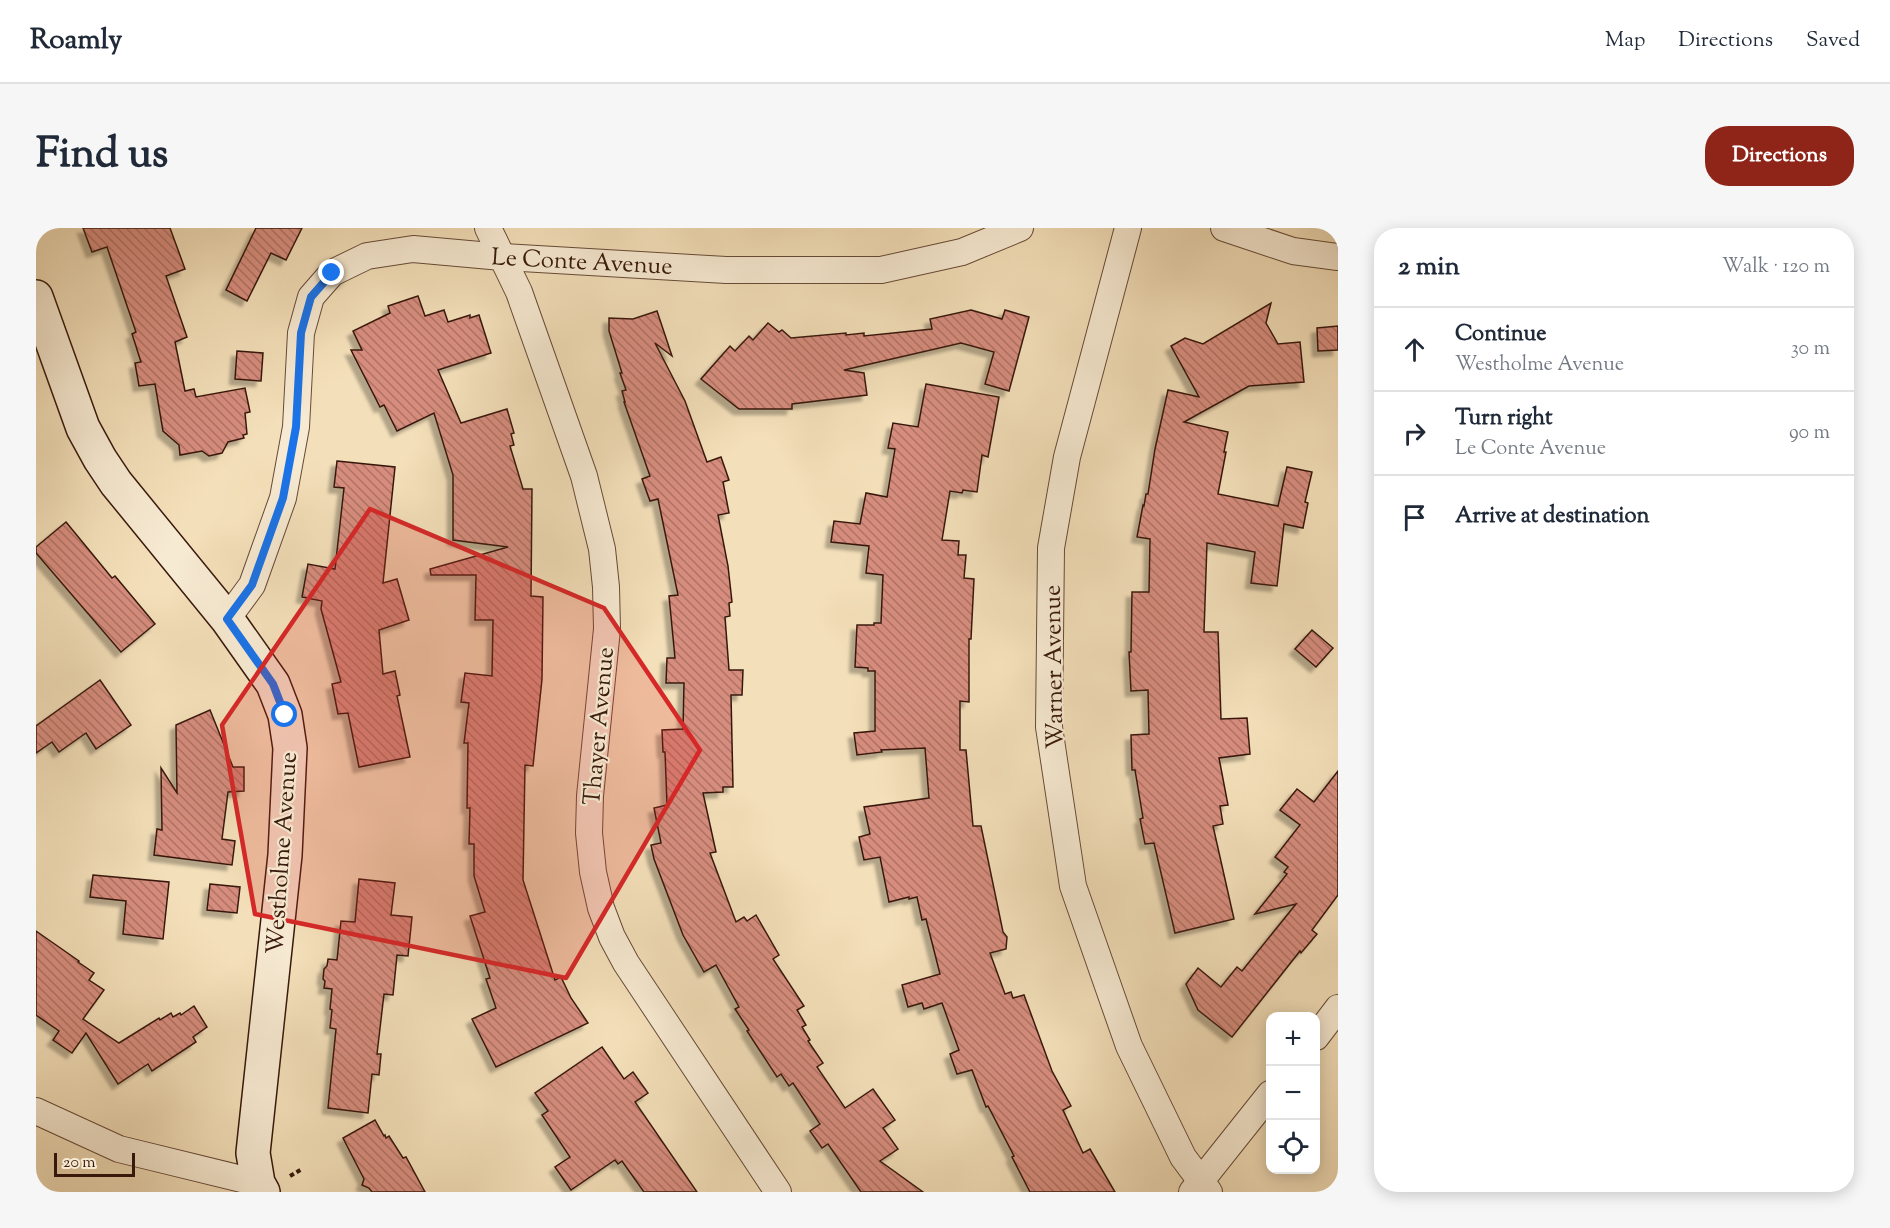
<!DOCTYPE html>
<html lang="en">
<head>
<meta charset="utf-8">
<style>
  :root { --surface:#fff; --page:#f6f6f7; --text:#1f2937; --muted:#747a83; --line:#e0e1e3; --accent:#8f2418 }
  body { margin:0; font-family:"Sorts Mill Goudy",serif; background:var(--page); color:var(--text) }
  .controls { position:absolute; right:18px; bottom:18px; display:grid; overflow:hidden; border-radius:12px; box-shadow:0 3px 15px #0003 }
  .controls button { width:54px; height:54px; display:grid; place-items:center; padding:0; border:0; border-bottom:2px solid var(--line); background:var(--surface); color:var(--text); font:30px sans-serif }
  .scale { position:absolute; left:18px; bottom:15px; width:81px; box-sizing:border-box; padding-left:6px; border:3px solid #38190c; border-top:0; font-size:16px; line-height:21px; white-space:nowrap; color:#38190c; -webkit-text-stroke:4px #f7ead2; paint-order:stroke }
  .stop { position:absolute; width:18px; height:18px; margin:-14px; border:4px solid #1a73e8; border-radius:50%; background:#fff }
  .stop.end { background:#1a73e8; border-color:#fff; box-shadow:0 2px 6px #0008 }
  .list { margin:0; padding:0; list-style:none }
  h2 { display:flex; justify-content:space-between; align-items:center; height:78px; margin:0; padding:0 24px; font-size:26px }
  h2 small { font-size:20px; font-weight:400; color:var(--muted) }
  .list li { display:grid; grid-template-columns:39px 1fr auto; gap:18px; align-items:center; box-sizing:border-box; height:84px; padding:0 24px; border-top:2px solid var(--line) }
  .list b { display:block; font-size:22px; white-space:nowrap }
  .list p { margin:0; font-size:20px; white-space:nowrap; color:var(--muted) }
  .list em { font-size:20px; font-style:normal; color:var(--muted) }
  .icon { flex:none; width:33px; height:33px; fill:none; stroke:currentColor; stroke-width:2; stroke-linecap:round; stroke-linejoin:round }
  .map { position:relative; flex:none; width:1302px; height:964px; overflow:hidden; border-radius:24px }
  header { display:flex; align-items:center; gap:36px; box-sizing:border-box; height:84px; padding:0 30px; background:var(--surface); border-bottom:2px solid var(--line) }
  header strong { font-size:28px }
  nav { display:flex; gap:33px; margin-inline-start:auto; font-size:21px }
  .intro { display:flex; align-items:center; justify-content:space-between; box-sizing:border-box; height:144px; padding:0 36px }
  h1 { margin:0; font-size:42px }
  .button { padding:15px 27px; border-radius:24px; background:var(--accent); color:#fff; font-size:21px; font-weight:700 }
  main { display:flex; gap:36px; padding:0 36px }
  aside { flex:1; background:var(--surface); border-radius:24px; box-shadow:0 3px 15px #0003 }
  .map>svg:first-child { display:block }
  .building { fill:url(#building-back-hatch); stroke:#38190c; stroke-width:1.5; filter:url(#shadow) }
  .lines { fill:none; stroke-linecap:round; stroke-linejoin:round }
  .street-casing { stroke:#674a37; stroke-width:28 }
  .secondary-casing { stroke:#38190c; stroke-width:36 }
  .path { stroke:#38190c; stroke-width:4; stroke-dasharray:4.5 3; stroke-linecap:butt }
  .street { stroke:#f7ead2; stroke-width:26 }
  .secondary { stroke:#f7ead2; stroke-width:33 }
  .route { stroke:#1a73e8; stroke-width:8 }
  .marked { fill:#d62828; fill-opacity:0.2; stroke:#d62828; stroke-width:4.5; stroke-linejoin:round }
  .labels { text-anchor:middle; stroke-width:4.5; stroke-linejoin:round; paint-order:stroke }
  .street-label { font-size:24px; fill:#38190c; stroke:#f7ead2 }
</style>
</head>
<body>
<header>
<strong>Roamly</strong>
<nav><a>Map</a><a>Directions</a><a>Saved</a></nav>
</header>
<div class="intro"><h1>Find us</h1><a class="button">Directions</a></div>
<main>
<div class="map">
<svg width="1302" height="964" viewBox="0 0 1302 964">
  <defs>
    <pattern id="building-back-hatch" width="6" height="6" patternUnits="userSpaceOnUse" patternTransform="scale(1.5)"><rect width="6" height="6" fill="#d78d7e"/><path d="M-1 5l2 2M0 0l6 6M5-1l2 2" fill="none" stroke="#af7266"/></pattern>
    <filter id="shadow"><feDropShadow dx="-5.5" dy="5.5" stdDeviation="1.5" flood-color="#0004"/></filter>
  </defs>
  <rect width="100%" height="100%" fill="#f3dfb9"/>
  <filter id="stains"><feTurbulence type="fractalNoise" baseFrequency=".00333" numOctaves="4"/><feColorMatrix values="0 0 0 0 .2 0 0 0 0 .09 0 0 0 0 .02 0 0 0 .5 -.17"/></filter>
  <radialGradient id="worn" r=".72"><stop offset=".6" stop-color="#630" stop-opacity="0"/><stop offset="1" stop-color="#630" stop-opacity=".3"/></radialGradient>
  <!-- building -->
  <g class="building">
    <polygon points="47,0 134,0 149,41 130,48 151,109 139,114 149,163 158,161 160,169 209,160 214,184 209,185 211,206 207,207 208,210 192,214 186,225 173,228 166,223 144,227 143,217 127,203 119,156 103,158 99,135 105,134 96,106 100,104 71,19 56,24"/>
    <polygon points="220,0 266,0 250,32 235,25 211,73 190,62"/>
    <polygon points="382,68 389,88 408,82 412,94 434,87 434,90 443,87 455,125 402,142 425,195 471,181 478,205 475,206 478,217 474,218 487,261 496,261 495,368 507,369 506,451 497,538 489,537 487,652 519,752 525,749 535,770 552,795 460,839 436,791 460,780 450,751 454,750 434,688 449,684 438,648 438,616 433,616 434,580 431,580 432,515 428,515 433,475 425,474 429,445 456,448 457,392 439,392 440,347 395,347 394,341 472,319 417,312 417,247 398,185 361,203 348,177 344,179 315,122 326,122 317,103 354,85 352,78"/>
    <polygon points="1235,75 1230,95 1242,116 1264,114 1268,154 1213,158 1148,194 1192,204 1188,224 1190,224 1182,266 1242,278 1251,239 1276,244 1269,274 1272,275 1267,300 1248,296 1241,358 1215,355 1219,324 1171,315 1168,404 1182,404 1185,491 1211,490 1214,526 1183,530 1192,577 1184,578 1187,596 1177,598 1198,691 1139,705 1118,615 1109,616 1104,591 1107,590 1099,542 1096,542 1095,507 1113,506 1112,462 1095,463 1093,424 1095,424 1096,364 1113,364 1114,311 1101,309 1107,277 1108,278 1110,266 1112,266 1119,221 1132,162 1163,169 1135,118 1149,110 1167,116"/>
    <polygon points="935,82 966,91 969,82 993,89 973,163 949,156 958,124 925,115 808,142 828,145 831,167 756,176 756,181 703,181 665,151 694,118 699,123 713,108 717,112 732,95 743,104 746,102 755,110 810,105 810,107 828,105 828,108 896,101 894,91"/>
    <polygon points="621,83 636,128 619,115 649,173 671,234 685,229 693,252 687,254 693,285 682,287 692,338 696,374 693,375 694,388 689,389 693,442 707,442 706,467 695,467 697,559 687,559 687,564 667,565 680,624 674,625 700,694 708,689 711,693 720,687 743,727 737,731 768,778 761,782 770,797 766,799 774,812 772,813 787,835 781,839 809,880 837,861 859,892 847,900 862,921 844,933 887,964 825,964 792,916 786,920 774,903 784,896 757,855 753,858 745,846 741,849 711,803 713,802 699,781 703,779 680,737 668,744 647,707 618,631 615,617 625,615 618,580 631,577 629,524 627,524 626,502 647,501 648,455 630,455 631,430 639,430 633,368 642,367 622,271 614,273 606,251 614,248 588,174 589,174 586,163 590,162 584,145 586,145 573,103 573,90 597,91"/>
    <polygon points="1302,98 1302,122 1282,123 1281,100"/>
    <polygon points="201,123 227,125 225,153 199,151"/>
    <polygon points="890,156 963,169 952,229 946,227 941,264 927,262 926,265 914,263 906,312 923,313 922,327 930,327 928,350 938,351 935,411 933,411 933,474 924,473 924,522 930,522 937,598 945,598 967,704 971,709 970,721 954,725 969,766 975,764 977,770 988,767 1016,843 1035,878 1027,882 1047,925 1054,921 1079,964 994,964 976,929 978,928 952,878 950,879 936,842 921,846 914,826 923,822 906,775 888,781 886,775 872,779 866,757 904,746 890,691 886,692 881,669 873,671 873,669 853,674 844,629 828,632 823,609 834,606 828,579 893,570 889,520 845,522 846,524 821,527 818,505 839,503 839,443 832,443 832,440 819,439 821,397 838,397 838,395 845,395 847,347 830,345 833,318 795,314 798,293 824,296 830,265 851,269 859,221 852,220 857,195 882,199"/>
    <polygon points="301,233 359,239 347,355 361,351 373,392 343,402 347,446 359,443 364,467 361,468 374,529 323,539 312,485 302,486 296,456 305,454 285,381 286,373 266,369 272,336 299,341 308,260 298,259"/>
    <polygon points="30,294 76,350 79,348 119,396 85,424 0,325 0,319"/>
    <polygon points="1276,402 1297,420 1280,439 1259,421"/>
    <polygon points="64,452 95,497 60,521 50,505 23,524 16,514 0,525 0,498"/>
    <polygon points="174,482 197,539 208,539 208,563 192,564 186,611 199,613 196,637 118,627 121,601 126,602 125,540 141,565 140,497"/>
    <polygon points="1302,543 1302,667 1276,702 1281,706 1265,725 1264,723 1196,809 1162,782 1150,756 1162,740 1185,759 1201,739 1206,743 1260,676 1219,686 1251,646 1248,644 1252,639 1239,629 1264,597 1244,582 1261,561 1278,574"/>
    <polygon points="57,647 133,654 127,711 87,706 90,673 54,669"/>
    <polygon points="323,651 359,655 355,687 376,689 372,728 361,727 357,767 348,766 341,826 345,826 343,847 336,846 332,885 292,880 300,801 294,800 296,782 294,781 296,761 288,760 289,753 287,751 288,741 291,738 292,731 301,732 305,693 319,694"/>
    <polygon points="174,656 204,659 201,685 171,682"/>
    <polygon points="0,703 43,733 42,734 58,745 53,752 68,762 47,791 83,815 123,790 124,792 135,785 137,789 144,785 145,787 158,778 171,799 157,809 160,814 116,843 112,836 82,856 50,805 36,825 17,812 23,803 0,787"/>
    <polygon points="566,819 588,851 597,844 612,865 599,874 661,964 608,964 586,933 582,936 579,932 535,962 519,939 534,929 506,887 512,883 499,865"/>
    <polygon points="339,892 348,908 349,907 350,910 353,908 367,930 370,929 389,964 336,964 333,960 326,957 328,951 307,910"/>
  </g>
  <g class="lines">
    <!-- street casing -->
    <g class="street-casing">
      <g id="street">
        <polyline points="452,0 483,64 548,248 566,321 570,359 571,401 554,568 553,605 557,644 565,680 576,709 590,735 742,964"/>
        <polyline points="1092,0 1031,229 1015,320 1013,499 1037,658 1093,818 1147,929 1173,964"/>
        <polyline points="1188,0 1257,23 1302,29"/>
        <polyline points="191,391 216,357 247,270 260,199 265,105 275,69 296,45 331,28 377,21 466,29 690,42 845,42 926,24 984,0"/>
        <polyline points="1280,809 1302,780"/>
        <polyline points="0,883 83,921 222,955"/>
        <polyline points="1156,964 1234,866"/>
      </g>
    </g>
    <!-- secondary casing -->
    <g class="secondary-casing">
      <polyline id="secondary" points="0,69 47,200 64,231 80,255 191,391 237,456 249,487 254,520 249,627 217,925 222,955 227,964"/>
    </g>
    <!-- path -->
    <polyline class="path" points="254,948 266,941"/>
    <!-- street -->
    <use href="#street" class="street"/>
    <!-- secondary -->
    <use href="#secondary" class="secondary"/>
  </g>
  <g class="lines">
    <!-- route -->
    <polyline class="route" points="249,487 237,456 191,391 216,357 247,270 260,199 265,105 275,69 296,45"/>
  </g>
  <!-- marked area -->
  <path class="marked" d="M334,281L568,380L664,522L530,750L219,686L186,497Z"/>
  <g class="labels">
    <!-- street labels -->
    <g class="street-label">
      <text transform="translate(546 33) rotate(3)" y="8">Le Conte Avenue</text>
      <text transform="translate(1017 439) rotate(-91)" y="8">Warner Avenue</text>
      <text transform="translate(562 498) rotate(-85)" y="8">Thayer Avenue</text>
      <text transform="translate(245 625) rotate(-86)" y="8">Westholme Avenue</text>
    </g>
  </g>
  <rect width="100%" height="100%" filter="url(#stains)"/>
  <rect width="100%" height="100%" fill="url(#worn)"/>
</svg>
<div class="controls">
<button>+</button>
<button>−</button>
<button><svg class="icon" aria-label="locate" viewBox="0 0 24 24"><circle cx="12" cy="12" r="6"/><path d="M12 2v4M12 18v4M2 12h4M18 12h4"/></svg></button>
</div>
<div class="scale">20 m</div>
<div class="stop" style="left:249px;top:487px"></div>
<div class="stop end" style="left:296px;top:45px"></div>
</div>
<aside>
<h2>2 min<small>Walk · 120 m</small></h2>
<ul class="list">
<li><svg class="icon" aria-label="ahead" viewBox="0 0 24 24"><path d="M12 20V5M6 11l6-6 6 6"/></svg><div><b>Continue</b><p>Westholme Avenue</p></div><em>30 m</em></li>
<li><svg class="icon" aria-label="right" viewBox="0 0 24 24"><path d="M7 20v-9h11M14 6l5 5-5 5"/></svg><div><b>Turn right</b><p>Le Conte Avenue</p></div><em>90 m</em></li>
<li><svg class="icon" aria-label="arrive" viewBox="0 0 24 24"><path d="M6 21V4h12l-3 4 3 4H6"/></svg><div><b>Arrive at destination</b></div></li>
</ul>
</aside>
</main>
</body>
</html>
